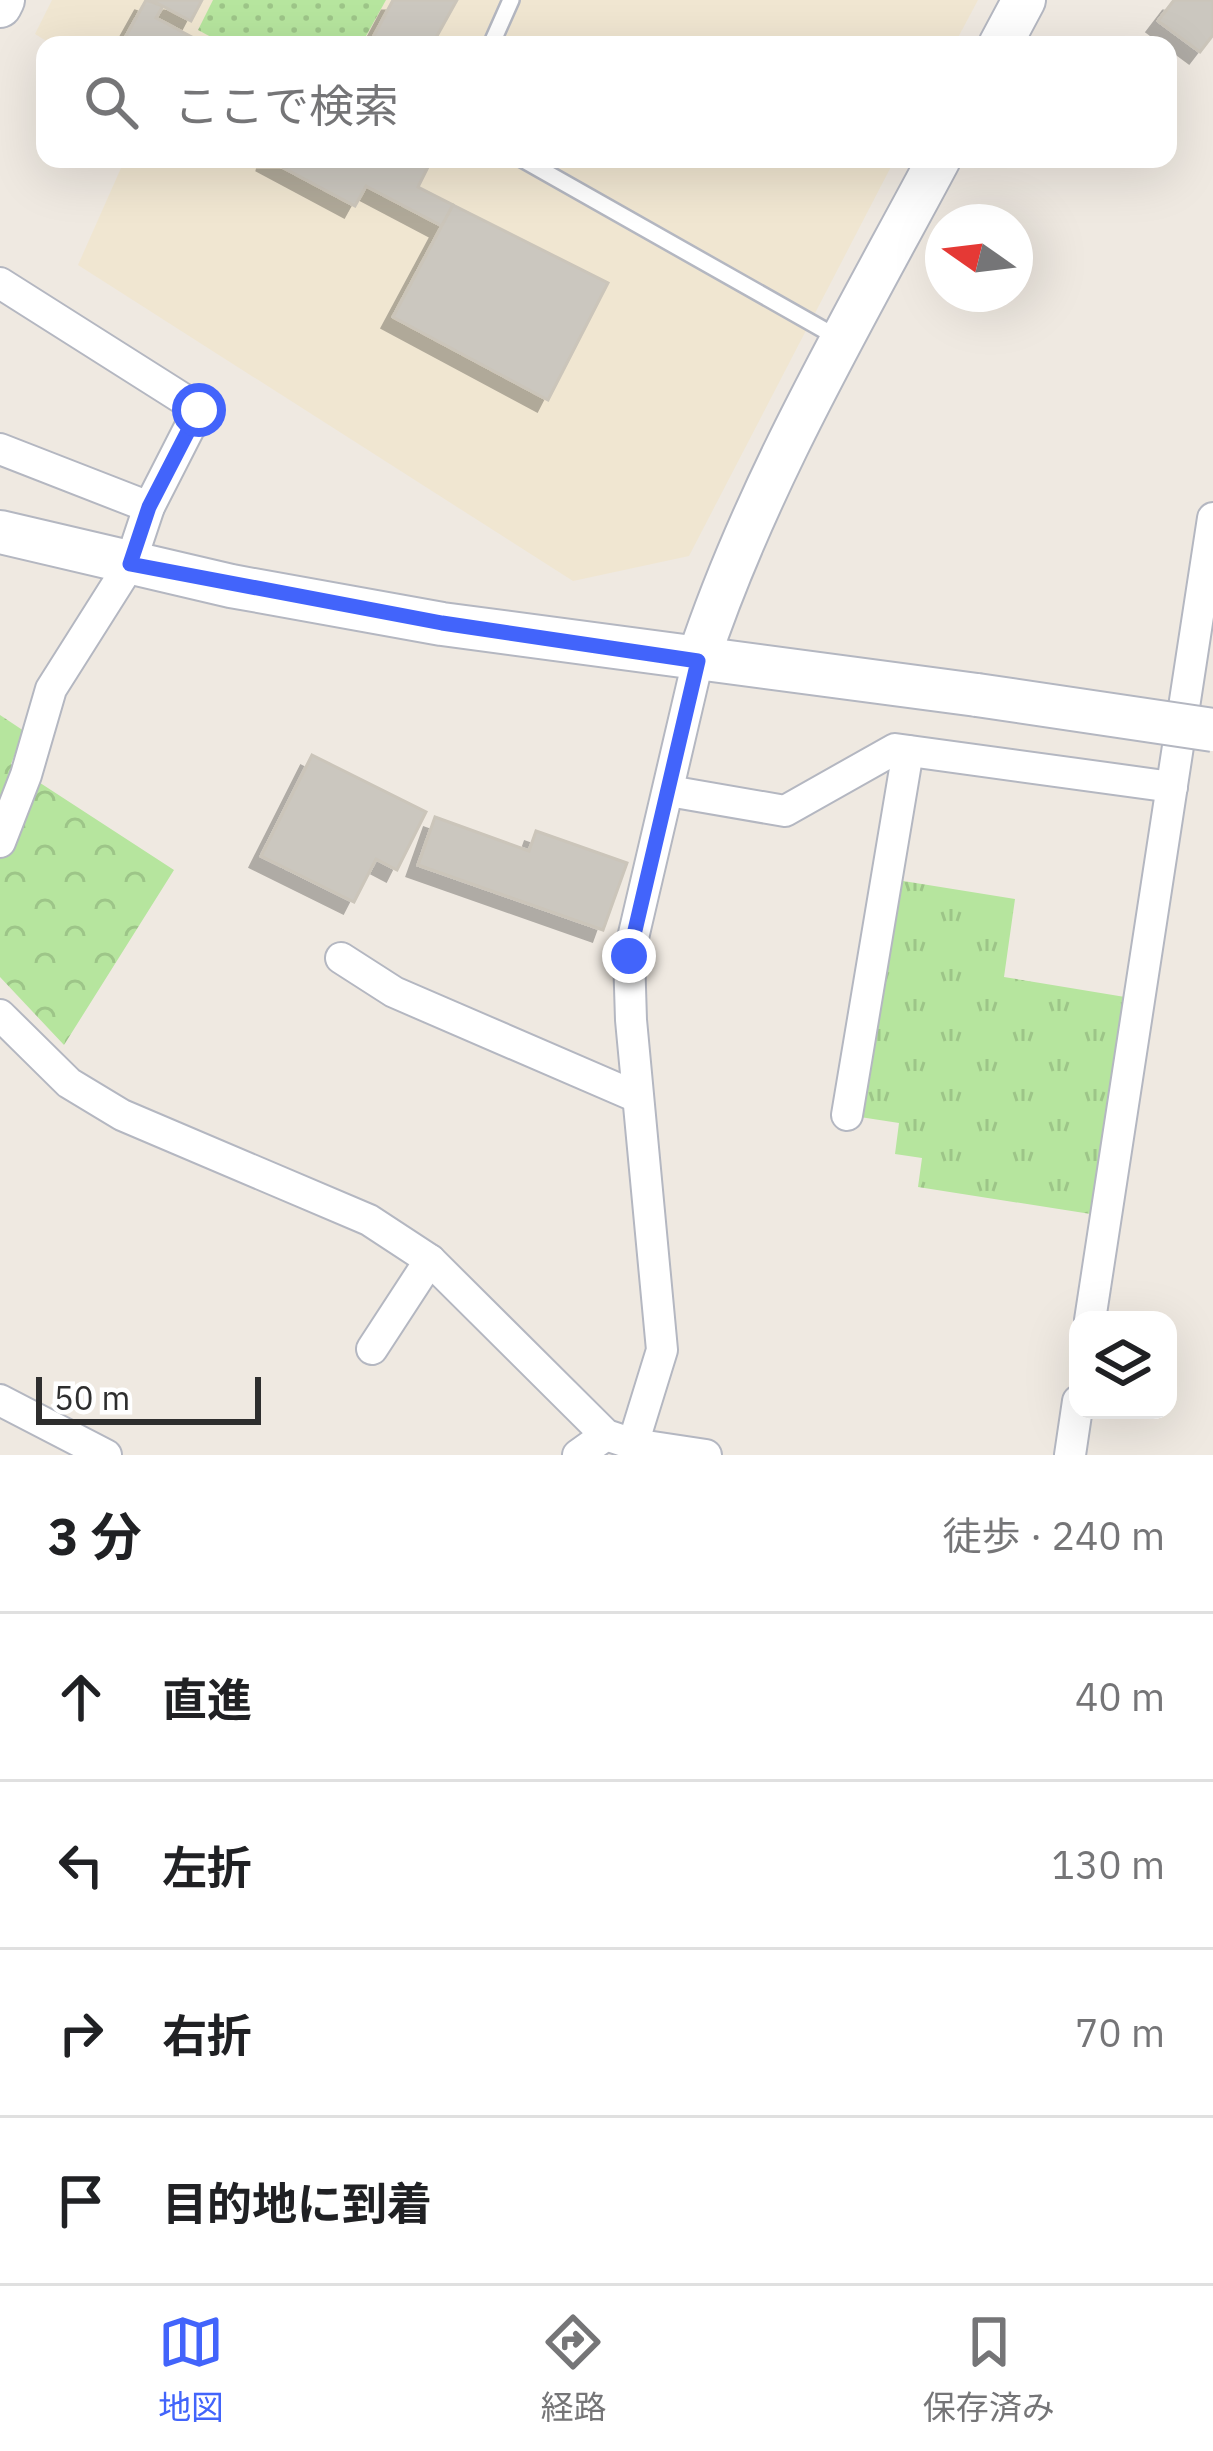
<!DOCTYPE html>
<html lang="ja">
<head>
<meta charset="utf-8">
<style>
  :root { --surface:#fff; --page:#f2f2f2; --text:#202124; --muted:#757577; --line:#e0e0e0; --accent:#4264fb }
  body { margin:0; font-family:"IBM Plex Sans","Noto Sans JP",sans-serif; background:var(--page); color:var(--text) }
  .controls { position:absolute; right:36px; bottom:36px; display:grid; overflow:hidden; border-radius:24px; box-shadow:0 12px 48px #0002 }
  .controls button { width:108px; height:108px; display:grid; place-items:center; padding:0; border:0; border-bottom:3px solid var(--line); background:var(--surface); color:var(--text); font:60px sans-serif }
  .compass { position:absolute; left:925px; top:204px; width:108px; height:108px; border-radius:50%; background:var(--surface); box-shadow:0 12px 48px #0002; rotate:284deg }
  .scale { position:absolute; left:36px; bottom:30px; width:225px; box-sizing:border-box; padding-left:12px; border:6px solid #2e2e2e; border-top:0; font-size:33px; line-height:42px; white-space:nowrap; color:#2e2e2e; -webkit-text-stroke:9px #fff; paint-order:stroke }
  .stop { position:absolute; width:36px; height:36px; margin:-27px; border:9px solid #4264fb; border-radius:50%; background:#fff }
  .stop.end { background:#4264fb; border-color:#fff; box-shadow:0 3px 12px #0008 }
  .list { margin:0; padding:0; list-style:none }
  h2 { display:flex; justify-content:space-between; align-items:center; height:156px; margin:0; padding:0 48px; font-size:51px }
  h2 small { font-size:39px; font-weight:400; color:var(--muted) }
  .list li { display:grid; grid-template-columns:78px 1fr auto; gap:36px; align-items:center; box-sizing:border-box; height:168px; padding:0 48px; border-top:3px solid var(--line) }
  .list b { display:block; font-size:45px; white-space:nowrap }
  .list em { font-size:39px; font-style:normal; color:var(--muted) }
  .icon { flex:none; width:66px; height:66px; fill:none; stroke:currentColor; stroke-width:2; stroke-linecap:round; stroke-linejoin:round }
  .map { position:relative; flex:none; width:1213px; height:1455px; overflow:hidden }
  .search { position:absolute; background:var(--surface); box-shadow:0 12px 48px #0002; left:36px; right:36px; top:36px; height:132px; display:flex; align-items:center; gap:30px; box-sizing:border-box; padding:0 42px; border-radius:24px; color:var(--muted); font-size:45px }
  .sheet { height:828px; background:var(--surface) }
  nav { display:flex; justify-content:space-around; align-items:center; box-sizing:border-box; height:168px; border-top:3px solid var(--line); background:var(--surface); font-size:33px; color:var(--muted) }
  nav a { display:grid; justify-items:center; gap:6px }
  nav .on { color:var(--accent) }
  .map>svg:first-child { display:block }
  .education { fill:#f0e6d1 }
  .grass { fill:url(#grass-tufts) }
  .park { fill:url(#park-crowns) }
  .garden { fill:url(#garden-dots) }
  .building { fill:#cbc7bf; stroke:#cbc5ba; stroke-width:3; filter:url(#shadow) }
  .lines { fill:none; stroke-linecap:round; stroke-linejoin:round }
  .lane-casing { stroke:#b4b7c1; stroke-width:20 }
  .street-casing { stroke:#b4b7c1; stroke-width:34 }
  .secondary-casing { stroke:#b4b7c1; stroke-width:46 }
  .lane { stroke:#fff; stroke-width:15 }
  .street { stroke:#fff; stroke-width:30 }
  .secondary { stroke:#fff; stroke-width:42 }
  .secondary-bridge-casing { stroke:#b4b7c1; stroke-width:46; stroke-linecap:butt }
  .secondary-bridge { stroke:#fff; stroke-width:42 }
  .route { stroke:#4264fb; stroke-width:15 }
</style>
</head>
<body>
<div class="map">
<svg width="1213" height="1455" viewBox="0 0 1213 1455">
  <defs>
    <pattern id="grass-tufts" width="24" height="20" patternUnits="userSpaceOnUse" patternTransform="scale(3)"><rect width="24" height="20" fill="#b6e59e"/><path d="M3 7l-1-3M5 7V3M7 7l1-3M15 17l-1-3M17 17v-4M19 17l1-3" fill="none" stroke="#9dc588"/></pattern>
    <pattern id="park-crowns" width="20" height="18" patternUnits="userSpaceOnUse" patternTransform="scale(3)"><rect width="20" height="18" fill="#b6e59e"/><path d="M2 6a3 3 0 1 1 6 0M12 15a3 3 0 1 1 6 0" fill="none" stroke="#9dc588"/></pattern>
    <pattern id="garden-dots" width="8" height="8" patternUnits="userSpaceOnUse" patternTransform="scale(3)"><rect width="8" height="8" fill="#b6e59e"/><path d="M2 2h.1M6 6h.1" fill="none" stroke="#9dc588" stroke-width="1.8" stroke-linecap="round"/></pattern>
    <filter id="shadow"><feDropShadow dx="-11" dy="11" stdDeviation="0" flood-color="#0004"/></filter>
  </defs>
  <rect width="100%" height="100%" fill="#efe9e1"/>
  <!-- education -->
  <g class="education">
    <polygon points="52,0 978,0 954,45 53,45 35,34"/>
    <polygon points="125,159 895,159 689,556 573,581 78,265"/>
  </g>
  <!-- grass -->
  <polygon class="grass" points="897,880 1015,899 1004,977 1131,998 1097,1215 918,1187 922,1158 895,1154 899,1123 860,1117"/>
  <!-- park -->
  <polygon class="park" points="0,715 24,731 11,764 174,870 64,1045 0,977"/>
  <!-- garden -->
  <polygon class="garden" points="213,0 386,0 361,45 226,45 198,30"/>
  <!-- building -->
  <g class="building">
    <polygon points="146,0 163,6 156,18 207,45 121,45"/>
    <polygon points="151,0 202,0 191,21"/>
    <polygon points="393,0 457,0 432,45 369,45"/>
    <polygon points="1174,0 1213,0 1213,35 1200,52 1158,21"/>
    <polygon points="267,159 422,159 430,163 418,187 453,205 442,226 366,186 355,206"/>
    <polygon points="453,205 608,283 548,400 393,317"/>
    <polygon points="312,755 426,812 397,870 376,859 354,902 261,856"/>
    <polygon points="435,817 529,851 536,831 627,863 603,930 418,865"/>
  </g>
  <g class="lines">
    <!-- lane casing -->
    <g class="lane-casing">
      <g id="lane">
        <polyline points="491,45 511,0"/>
        <polyline points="522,159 840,339"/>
      </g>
    </g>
    <!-- street casing -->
    <g class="street-casing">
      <g id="street">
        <polyline points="0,283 199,409 149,507 130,564 51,689 26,775 0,842"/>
        <polyline points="0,449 149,507"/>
        <polyline points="669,791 785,811 895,749 1172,787"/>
        <polyline points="341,958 394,992 637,1097"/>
        <polyline points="0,1015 69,1083 122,1115 369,1220 430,1260 606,1435 633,1444 706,1455"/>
        <polyline points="847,1115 908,751"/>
        <polyline points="1090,1320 1213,518"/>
        <polyline points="372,1349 430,1260"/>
        <polyline points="0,1400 106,1455"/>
        <polyline points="633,1444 662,1350 631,1020 629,955 698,660"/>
        <polyline points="578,1455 606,1435"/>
        <polyline points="1070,1455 1078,1401"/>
      </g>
    </g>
    <!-- secondary casing -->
    <g class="secondary-casing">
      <g id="secondary">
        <polyline points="0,6 3,0"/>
        <polyline points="1000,45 1024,0"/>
        <polyline points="0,532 231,586 442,624 977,695"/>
        <path d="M698,660C756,485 852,322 939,159"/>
      </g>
    </g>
    <!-- lane -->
    <use href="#lane" class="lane"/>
    <!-- street -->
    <use href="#street" class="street"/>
    <!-- secondary -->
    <use href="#secondary" class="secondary"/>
    <!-- secondary-bridge casing -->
    <g class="secondary-bridge-casing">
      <polyline id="secondary-bridge" points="977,695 1213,730"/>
    </g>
    <!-- secondary-bridge -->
    <use href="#secondary-bridge" class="secondary-bridge"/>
  </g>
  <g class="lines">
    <!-- route -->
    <polyline class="route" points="199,410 149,507 130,564 442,623 698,661 629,956"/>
  </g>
</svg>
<div class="controls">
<button><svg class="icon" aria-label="layers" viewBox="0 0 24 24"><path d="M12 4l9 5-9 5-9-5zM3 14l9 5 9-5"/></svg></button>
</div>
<svg class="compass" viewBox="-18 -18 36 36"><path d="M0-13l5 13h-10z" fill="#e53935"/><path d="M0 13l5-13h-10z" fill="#757577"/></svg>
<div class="scale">50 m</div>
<div class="stop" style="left:199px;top:410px"></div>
<div class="stop end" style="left:629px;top:956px"></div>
<div class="search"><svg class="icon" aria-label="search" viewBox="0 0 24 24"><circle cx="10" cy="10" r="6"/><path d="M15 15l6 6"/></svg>ここで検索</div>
</div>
<section class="sheet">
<h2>3 分<small>徒歩 · 240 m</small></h2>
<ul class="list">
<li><svg class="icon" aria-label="ahead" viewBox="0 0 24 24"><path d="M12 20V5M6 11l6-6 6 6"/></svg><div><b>直進</b></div><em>40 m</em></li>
<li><svg class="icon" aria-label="left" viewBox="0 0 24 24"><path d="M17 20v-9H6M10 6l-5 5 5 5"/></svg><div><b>左折</b></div><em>130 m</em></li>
<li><svg class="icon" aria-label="right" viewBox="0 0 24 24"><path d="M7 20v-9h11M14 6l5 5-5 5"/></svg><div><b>右折</b></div><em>70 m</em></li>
<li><svg class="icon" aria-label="arrive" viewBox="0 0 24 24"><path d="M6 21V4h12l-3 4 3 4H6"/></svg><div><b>目的地に到着</b></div></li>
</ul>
</section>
<nav>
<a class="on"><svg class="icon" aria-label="map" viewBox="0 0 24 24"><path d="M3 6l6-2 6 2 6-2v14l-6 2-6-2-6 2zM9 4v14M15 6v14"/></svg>地図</a>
<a><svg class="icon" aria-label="directions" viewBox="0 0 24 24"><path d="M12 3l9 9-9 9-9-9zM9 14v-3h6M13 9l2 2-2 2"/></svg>経路</a>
<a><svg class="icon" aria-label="saved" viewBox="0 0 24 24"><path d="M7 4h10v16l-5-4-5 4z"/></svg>保存済み</a>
</nav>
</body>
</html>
